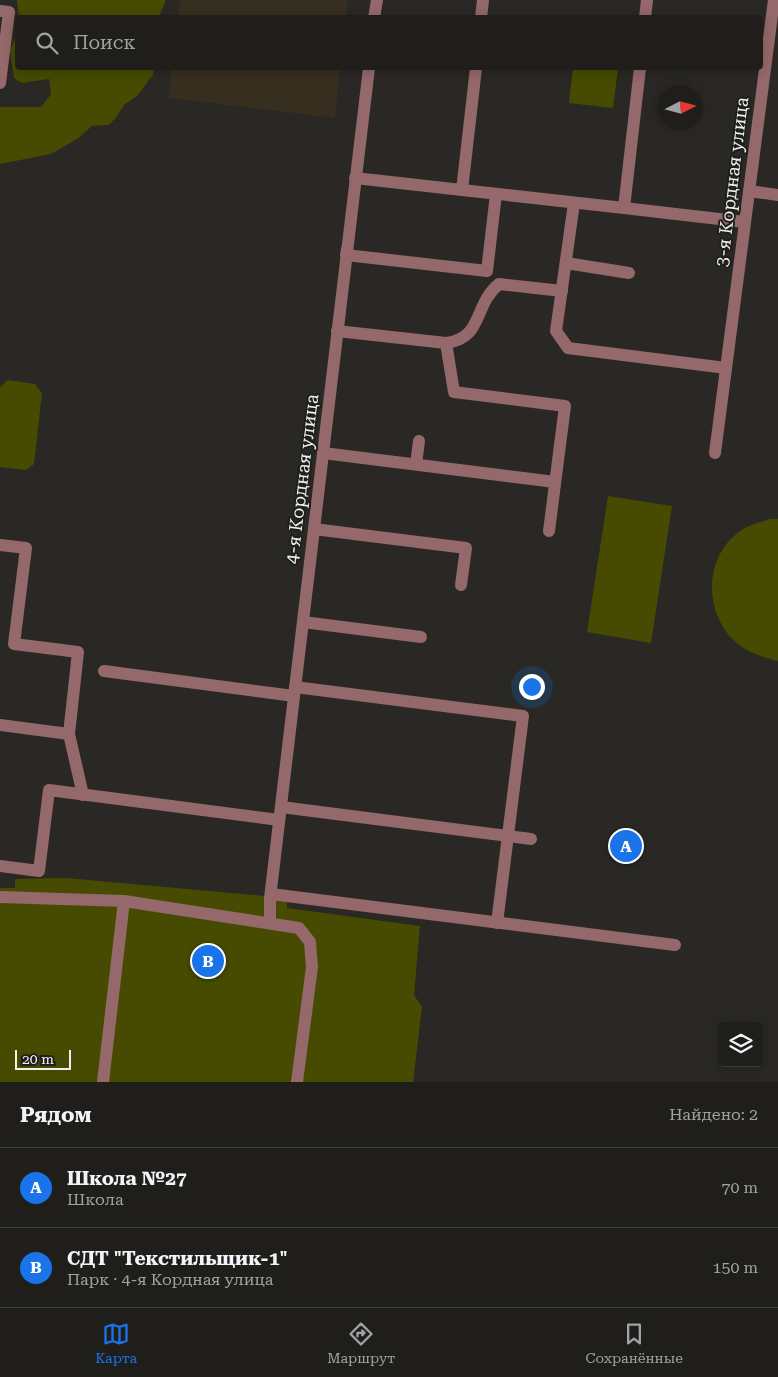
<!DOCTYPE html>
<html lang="ru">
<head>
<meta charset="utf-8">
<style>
  :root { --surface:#1f1e1b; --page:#272724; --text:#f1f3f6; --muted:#a1a2a3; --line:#3c3c3a; --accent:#1a73e8 }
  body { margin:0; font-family:"Roboto Serif",serif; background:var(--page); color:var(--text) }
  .controls { position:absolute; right:15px; bottom:15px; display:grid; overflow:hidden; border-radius:5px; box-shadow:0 2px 12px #0003 }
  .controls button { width:45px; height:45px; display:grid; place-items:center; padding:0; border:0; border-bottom:1px solid var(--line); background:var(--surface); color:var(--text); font:25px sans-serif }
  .compass { position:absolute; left:658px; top:85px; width:45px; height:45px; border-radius:50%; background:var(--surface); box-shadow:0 2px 12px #0003; rotate:84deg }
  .scale { position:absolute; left:15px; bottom:12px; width:56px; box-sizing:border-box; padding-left:5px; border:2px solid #f1f0ee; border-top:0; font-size:14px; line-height:18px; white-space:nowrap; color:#f1f0ee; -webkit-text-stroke:4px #1f1f1b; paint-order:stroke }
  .you { position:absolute; left:531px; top:686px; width:18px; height:18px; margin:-12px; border:4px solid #fff; border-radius:50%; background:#1a73e8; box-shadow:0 0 0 8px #1a73e833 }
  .badge { display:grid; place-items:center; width:32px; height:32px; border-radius:50%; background:var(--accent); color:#fff; font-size:16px; font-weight:700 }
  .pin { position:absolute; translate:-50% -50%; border:2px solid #fff; box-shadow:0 1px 5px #0006 }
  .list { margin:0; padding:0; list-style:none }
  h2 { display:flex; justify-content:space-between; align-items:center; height:65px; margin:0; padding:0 20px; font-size:21px }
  h2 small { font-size:16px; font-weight:400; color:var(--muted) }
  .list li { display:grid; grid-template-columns:32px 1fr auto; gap:15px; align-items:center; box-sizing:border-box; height:80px; padding:0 20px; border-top:1px solid var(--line) }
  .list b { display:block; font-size:19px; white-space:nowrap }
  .list p { margin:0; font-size:16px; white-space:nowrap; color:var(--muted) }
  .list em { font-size:16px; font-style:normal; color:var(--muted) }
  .icon { flex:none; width:28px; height:28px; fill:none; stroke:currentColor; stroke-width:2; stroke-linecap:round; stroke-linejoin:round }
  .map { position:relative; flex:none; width:778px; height:1082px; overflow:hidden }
  .search { position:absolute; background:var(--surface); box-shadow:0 2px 12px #0003; left:15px; right:15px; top:15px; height:55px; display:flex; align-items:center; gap:12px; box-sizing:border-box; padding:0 18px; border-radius:5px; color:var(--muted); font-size:19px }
  .sheet { height:225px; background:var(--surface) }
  nav { display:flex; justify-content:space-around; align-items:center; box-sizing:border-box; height:70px; border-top:1px solid var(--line); background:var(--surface); font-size:14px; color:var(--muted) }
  nav a { display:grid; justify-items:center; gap:2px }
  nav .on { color:var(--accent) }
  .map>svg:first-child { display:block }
  .education { fill:#362e1e }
  .green { fill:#464b01 }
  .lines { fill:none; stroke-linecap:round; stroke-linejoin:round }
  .minor { stroke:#95686b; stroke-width:12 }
  .labels { text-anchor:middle; stroke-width:4; stroke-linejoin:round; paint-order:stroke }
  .street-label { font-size:18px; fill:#f1f0ee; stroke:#1f1f1b }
</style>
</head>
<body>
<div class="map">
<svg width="778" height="1082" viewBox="0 0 778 1082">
  <rect width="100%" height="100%" fill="#292824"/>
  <!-- education -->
  <g class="education">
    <polygon points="180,0 348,0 346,17 178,17"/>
    <polygon points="172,68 340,68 335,118 168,98"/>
  </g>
  <!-- green -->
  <g class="green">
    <polygon points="17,0 166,0 159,17 19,18"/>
    <polygon points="17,32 18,68 154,68 153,75 137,96 124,105 115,119 108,125 92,126 77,139 51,154 0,164 0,107 41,107 51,94 49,79 22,83 14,78 10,51"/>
    <polygon points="573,68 618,68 613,108 569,103"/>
    <polygon points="8,380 35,384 42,393 34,464 26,470 0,467 0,387"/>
    <polygon points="608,496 672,506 651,643 587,632"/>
    <path d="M770,519H778V661C766,658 749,653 739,645C702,615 702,553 745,528C752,524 762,522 770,519Z"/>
    <polygon points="66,878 287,898 287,908 420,926 414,995 422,1007 413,1082 0,1082 0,888 15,888 15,879"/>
  </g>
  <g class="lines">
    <!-- minor -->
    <g class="minor">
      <polyline points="0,11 9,12 0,83"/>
      <polyline points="374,18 377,0"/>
      <polyline points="481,18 483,0"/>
      <polyline points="645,18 647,0"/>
      <polyline points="640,68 624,208 745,222"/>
      <polyline points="355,178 462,190 476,68"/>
      <polyline points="462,190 624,208"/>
      <polyline points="749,191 778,195"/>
      <polyline points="574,203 556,331 568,348 726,368"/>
      <polyline points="347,249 346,255 487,271 496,194"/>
      <polyline points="566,263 629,273"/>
      <path d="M337,331L446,343C484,338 473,305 499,284L562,291"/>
      <polyline points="446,343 454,392 565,406 549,531"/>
      <polyline points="323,453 555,482"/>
      <polyline points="715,453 774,0"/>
      <polyline points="416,464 419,441"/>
      <polyline points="314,529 466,548 461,585"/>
      <polyline points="0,545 26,548 14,644 78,652 69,734 83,795"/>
      <polyline points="303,622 421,637"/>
      <polyline points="104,671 294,696"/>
      <polyline points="295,687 523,716 497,923"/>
      <polyline points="0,725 69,734"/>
      <polyline points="281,807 531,839"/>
      <polyline points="0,866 39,871 49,790 279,820"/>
      <polyline points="271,894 675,945"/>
      <polyline points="0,897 124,901 299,928 310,942 312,967 297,1082"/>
      <polyline points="270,923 270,898 369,68"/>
      <polyline points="103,1082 124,901"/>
    </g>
  </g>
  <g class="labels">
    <!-- street labels -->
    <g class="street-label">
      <text transform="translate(732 182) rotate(-83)" y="6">3-я Кордная улица</text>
      <text transform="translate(302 479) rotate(-83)" y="6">4-я Кордная улица</text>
    </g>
  </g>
</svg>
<div class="controls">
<button><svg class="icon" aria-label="layers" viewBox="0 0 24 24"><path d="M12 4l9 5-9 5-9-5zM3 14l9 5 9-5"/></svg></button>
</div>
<svg class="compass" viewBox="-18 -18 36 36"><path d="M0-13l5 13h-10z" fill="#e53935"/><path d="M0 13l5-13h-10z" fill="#a1a2a3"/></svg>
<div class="scale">20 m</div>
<div class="you"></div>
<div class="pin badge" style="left:626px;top:846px">A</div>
<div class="pin badge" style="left:208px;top:961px">B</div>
<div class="search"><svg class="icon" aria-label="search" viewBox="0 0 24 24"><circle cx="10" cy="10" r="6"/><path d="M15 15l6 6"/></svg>Поиск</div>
</div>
<section class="sheet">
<h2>Рядом<small>Найдено: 2</small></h2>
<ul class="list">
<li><span class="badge">A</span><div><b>Школа №27</b><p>Школа</p></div><em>70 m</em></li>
<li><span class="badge">B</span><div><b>СДТ &quot;Текстильщик-1&quot;</b><p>Парк · 4-я Кордная улица</p></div><em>150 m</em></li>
</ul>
</section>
<nav>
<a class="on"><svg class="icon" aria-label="map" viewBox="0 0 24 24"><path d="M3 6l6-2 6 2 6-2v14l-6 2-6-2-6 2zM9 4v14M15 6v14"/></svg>Карта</a>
<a><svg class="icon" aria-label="directions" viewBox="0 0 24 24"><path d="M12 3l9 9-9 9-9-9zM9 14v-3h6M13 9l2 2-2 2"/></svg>Маршрут</a>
<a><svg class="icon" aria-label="saved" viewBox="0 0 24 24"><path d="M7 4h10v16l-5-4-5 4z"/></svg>Сохранённые</a>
</nav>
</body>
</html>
